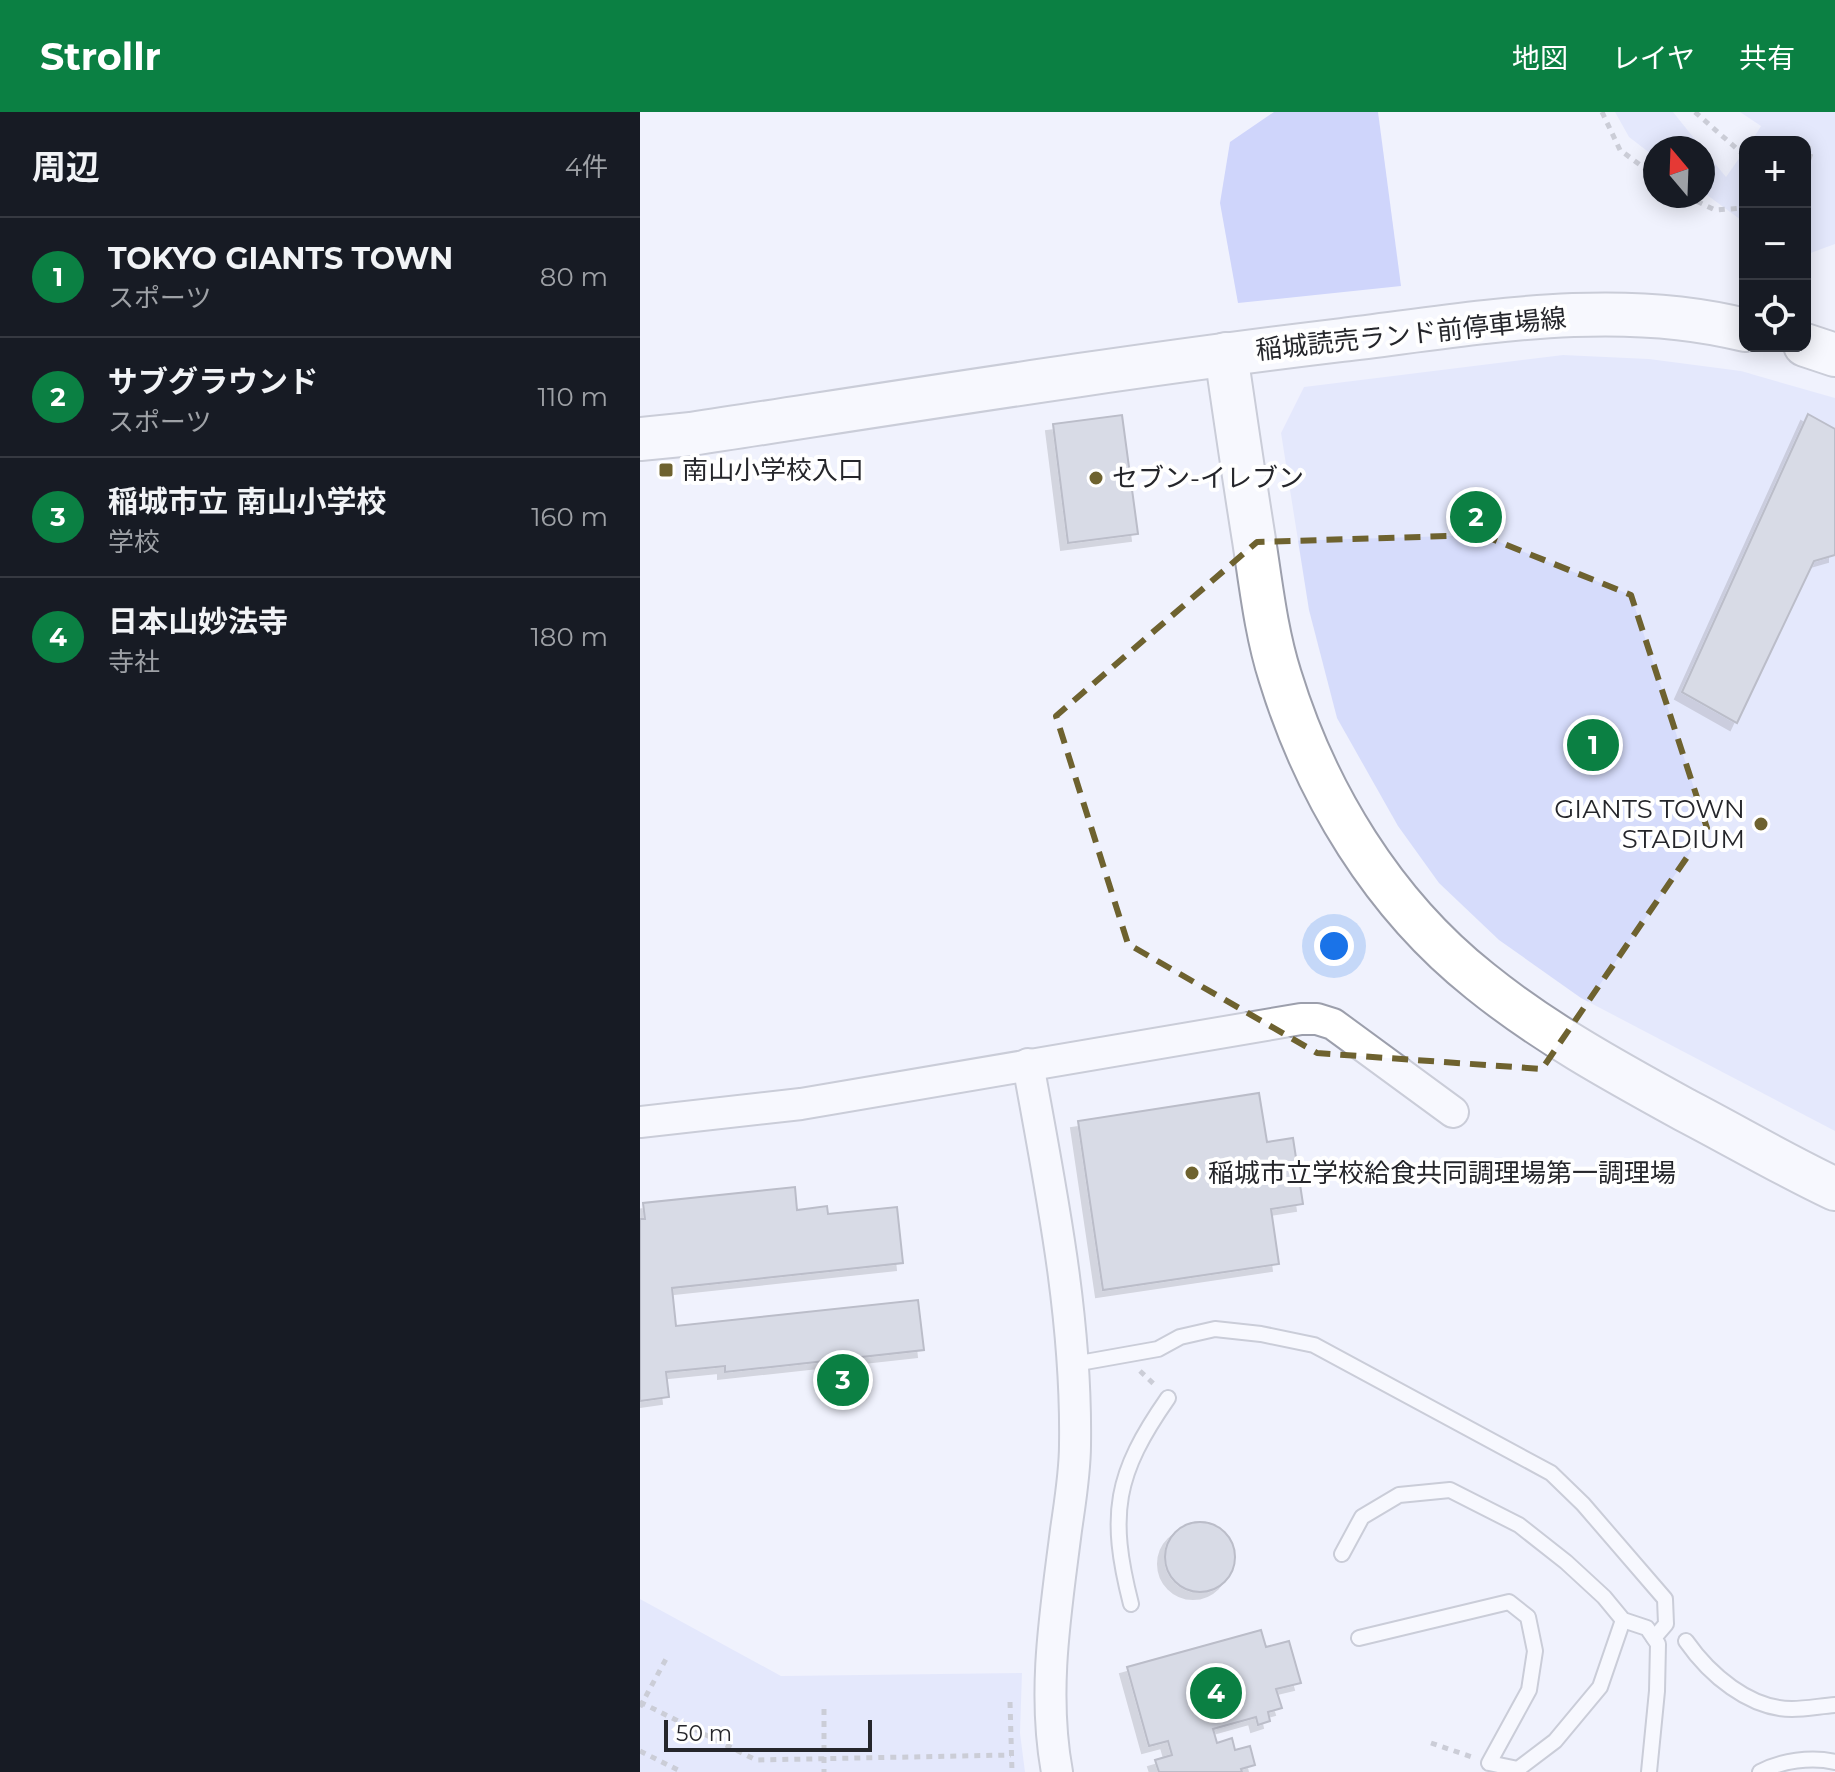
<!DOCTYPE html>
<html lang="ja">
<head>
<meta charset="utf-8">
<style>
  :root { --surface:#171b24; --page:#20242c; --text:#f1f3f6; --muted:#9ea1a6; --line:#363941; --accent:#0b8043 }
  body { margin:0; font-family:Montserrat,"Noto Sans JP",sans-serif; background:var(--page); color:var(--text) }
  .controls { position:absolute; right:24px; top:24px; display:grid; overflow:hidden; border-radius:16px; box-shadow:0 4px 20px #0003 }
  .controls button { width:72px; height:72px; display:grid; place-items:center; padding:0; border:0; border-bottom:2px solid var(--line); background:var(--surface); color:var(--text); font:40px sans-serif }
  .compass { position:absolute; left:1003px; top:24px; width:72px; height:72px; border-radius:50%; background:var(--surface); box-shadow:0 4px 20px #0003; rotate:341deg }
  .scale { position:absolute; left:24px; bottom:20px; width:208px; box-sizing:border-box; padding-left:8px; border:4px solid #25262b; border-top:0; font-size:22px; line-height:28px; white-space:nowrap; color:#25262b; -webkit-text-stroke:6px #fff; paint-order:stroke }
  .you { position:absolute; left:694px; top:834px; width:28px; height:28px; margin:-20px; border:6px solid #fff; border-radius:50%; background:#1a73e8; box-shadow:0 0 0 12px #1a73e833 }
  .badge { display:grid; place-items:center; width:52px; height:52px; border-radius:50%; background:var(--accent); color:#fff; font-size:26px; font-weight:700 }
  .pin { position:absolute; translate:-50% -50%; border:4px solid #fff; box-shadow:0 2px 8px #0006 }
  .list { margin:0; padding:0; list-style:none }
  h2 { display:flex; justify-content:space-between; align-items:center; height:104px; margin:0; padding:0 32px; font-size:34px }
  h2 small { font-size:26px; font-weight:400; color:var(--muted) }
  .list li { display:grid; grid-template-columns:52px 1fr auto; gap:24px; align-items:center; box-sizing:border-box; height:120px; padding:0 32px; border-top:2px solid var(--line) }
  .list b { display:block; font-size:30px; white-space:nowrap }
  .list p { margin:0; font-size:26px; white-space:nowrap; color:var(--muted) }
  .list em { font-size:26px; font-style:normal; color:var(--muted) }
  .icon { flex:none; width:44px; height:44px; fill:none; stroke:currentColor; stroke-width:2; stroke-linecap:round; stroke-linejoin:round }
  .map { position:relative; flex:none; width:1195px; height:1660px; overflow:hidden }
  header { display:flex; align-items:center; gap:48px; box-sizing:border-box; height:112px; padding:0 40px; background:var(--accent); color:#fff }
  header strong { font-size:38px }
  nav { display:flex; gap:44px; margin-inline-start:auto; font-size:28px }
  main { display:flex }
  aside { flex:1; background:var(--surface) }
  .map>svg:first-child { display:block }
  .green { fill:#d6dcfb }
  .water { fill:#a6b1f8 }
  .building { fill:#bbbecb; stroke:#7a7d89; stroke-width:2; filter:url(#shadow) }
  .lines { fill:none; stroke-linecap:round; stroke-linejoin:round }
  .lane-casing { stroke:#9c9fac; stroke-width:18 }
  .street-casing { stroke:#9c9fac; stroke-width:34 }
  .secondary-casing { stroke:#9c9fac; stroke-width:46 }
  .path { stroke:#9ea0a8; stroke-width:5; stroke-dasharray:6 6; stroke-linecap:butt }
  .lane { stroke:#fff; stroke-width:14 }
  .street { stroke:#fff; stroke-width:30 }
  .secondary { stroke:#fff; stroke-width:42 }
  .marked { fill:none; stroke:#6e622f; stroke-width:6; stroke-dasharray:16 10; stroke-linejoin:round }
  .poi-dot { fill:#6e622f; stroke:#fff; stroke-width:3 }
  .labels { text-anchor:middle; stroke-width:8; stroke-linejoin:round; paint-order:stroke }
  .street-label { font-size:26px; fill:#25262b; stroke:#fff }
  .poi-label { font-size:26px; fill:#25262b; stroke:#fff; text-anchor:start }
</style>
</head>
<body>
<header>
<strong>Strollr</strong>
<nav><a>地図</a><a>レイヤ</a><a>共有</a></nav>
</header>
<main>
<aside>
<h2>周辺<small>4件</small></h2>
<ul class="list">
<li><span class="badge">1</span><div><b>TOKYO GIANTS TOWN</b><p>スポーツ</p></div><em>80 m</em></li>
<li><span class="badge">2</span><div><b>サブグラウンド</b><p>スポーツ</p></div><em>110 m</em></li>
<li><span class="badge">3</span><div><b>稲城市立 南山小学校</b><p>学校</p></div><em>160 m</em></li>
<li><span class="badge">4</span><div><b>日本山妙法寺</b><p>寺社</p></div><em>180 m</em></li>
</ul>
</aside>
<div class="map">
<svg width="1195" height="1660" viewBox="0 0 1195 1660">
  <defs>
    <filter id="shadow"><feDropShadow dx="-7" dy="7" stdDeviation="0" flood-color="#0004"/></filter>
  </defs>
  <rect width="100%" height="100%" fill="#f0f2fd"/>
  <!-- green -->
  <g class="green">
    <polygon points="975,0 1033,0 1062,36 1015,36 1015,45 989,25"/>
    <polygon points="1100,0 1195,0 1195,132 1168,142 1165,141 1165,30 1111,30 1121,14"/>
    <polygon points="1063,37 1086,65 1105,38 1105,111 1063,80"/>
    <polygon points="923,243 1009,247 1101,259 1195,286 1195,1019 941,886 859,828 799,771 758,714 697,606 669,498 641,321 664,275"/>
    <polygon points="0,1487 141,1564 382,1561 380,1621 385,1660 0,1660"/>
  </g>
  <!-- water -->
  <polygon class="water" points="634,0 738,0 761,174 598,191 580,91 590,30"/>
  <!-- building -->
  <g class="building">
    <polygon points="1168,302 1195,317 1195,443 1174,449 1097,611 1042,580"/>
    <polygon points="482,303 498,422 428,431 413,312"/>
    <polygon points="619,981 627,1030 653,1026 663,1092 631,1097 639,1152 463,1178 438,1009"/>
    <polygon points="155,1075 157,1098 187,1094 188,1102 257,1095 263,1151 32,1176 36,1214 278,1188 284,1238 85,1260 85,1254 26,1260 29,1285 0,1289 0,1107 5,1107 3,1091"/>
    <circle cx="560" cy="1445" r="35"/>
    <polygon points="621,1518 626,1535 649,1529 661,1571 636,1577 642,1596 628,1600 630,1609 618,1613 616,1605 573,1617 577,1631 592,1626 595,1638 610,1634 615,1653 601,1657 602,1660 519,1660 515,1648 532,1643 528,1629 509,1634 487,1555"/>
  </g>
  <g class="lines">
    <!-- lane casing -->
    <g class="lane-casing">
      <g id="lane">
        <polyline points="434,1252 518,1237 540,1225 575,1217 621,1222 674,1233 911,1361 943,1392 1025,1487 1026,1512 1014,1526"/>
        <polyline points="702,1442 722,1405 759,1383 810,1378 879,1413 926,1450 964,1485 983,1508 1007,1516 1018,1532 1017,1579 1009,1660"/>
        <path d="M491,1492C468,1402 475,1362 528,1286"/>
        <polyline points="719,1526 869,1490 888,1505 895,1539 889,1578 849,1651 878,1657 915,1629 960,1575 983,1508"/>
        <path d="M1046,1529C1069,1562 1109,1597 1152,1597C1166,1597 1181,1594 1195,1593"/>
        <path d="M1120,1660C1141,1649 1171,1644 1195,1650"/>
      </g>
    </g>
    <!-- street casing -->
    <g class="street-casing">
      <g id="street">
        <path d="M388,952C411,1079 437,1204 435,1333C435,1361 430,1390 426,1418C416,1498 402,1579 417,1660"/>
        <polyline points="0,1010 161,992 661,907 677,907 693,912 813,1000"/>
      </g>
    </g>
    <!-- secondary casing -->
    <g class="secondary-casing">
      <g id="secondary">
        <polyline points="1165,233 1195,243"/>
        <path d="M586,242C595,304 604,366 614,428C621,473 626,520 640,564C676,681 743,792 840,869C903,920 974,959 1045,998C1095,1024 1144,1053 1195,1077"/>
        <path d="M0,327L51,322C268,289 484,254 702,228C834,212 974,185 1105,218"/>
      </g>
    </g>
    <!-- path -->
    <g class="path">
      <polyline points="962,0 980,38 1015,64"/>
      <polyline points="1055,0 1105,44"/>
      <polyline points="1165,34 1172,38 1165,59"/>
      <polyline points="1046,84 1075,98 1105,96"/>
      <polyline points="500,1259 516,1274"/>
      <polyline points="0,1590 116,1648 371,1643"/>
      <polyline points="370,1590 372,1660"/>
      <polyline points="0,1595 26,1547"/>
      <polyline points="184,1597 184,1660"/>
      <polyline points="791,1631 832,1645"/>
      <polyline points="0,1639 42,1660"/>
    </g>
    <!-- lane -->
    <use href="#lane" class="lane"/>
    <!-- street -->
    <use href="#street" class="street"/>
    <!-- secondary -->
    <use href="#secondary" class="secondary"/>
  </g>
  <!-- marked area -->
  <path d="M0 0H1195V1660H0ZM842,423L991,483L1067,716L902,957L677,941L488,832L416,604L617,430Z" fill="#f0f2fd" fill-opacity=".55" fill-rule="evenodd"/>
  <path class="marked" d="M842,423L991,483L1067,716L902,957L677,941L488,832L416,604L617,430Z"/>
  <!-- markers -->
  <g class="poi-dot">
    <rect x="18" y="350" width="16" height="16" rx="4"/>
    <circle cx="456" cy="366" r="8"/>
    <circle cx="1121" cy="712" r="8"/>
    <circle cx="552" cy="1061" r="8"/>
  </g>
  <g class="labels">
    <!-- street labels -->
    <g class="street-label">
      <text transform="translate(771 222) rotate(-6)" y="9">稲城読売ランド前停車場線</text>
    </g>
    <!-- poi labels -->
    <g class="poi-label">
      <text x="42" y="367">南山小学校入口</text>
      <text x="472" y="375">セブン-イレブン</text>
      <text x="1105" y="706" text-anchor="end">GIANTS TOWN<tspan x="1105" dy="30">STADIUM</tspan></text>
      <text x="568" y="1070">稲城市立学校給食共同調理場第一調理場</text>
    </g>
  </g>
</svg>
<div class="controls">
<button>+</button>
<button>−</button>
<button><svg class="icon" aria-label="locate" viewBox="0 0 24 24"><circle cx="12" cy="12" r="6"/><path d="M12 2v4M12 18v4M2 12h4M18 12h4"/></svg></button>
</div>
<svg class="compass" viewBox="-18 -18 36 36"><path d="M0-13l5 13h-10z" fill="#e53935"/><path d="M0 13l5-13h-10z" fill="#9ea1a6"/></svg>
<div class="scale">50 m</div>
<div class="you"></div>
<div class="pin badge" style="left:953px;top:633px">1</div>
<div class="pin badge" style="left:836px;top:405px">2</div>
<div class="pin badge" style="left:203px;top:1268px">3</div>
<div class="pin badge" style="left:576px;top:1581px">4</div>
</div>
</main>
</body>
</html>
